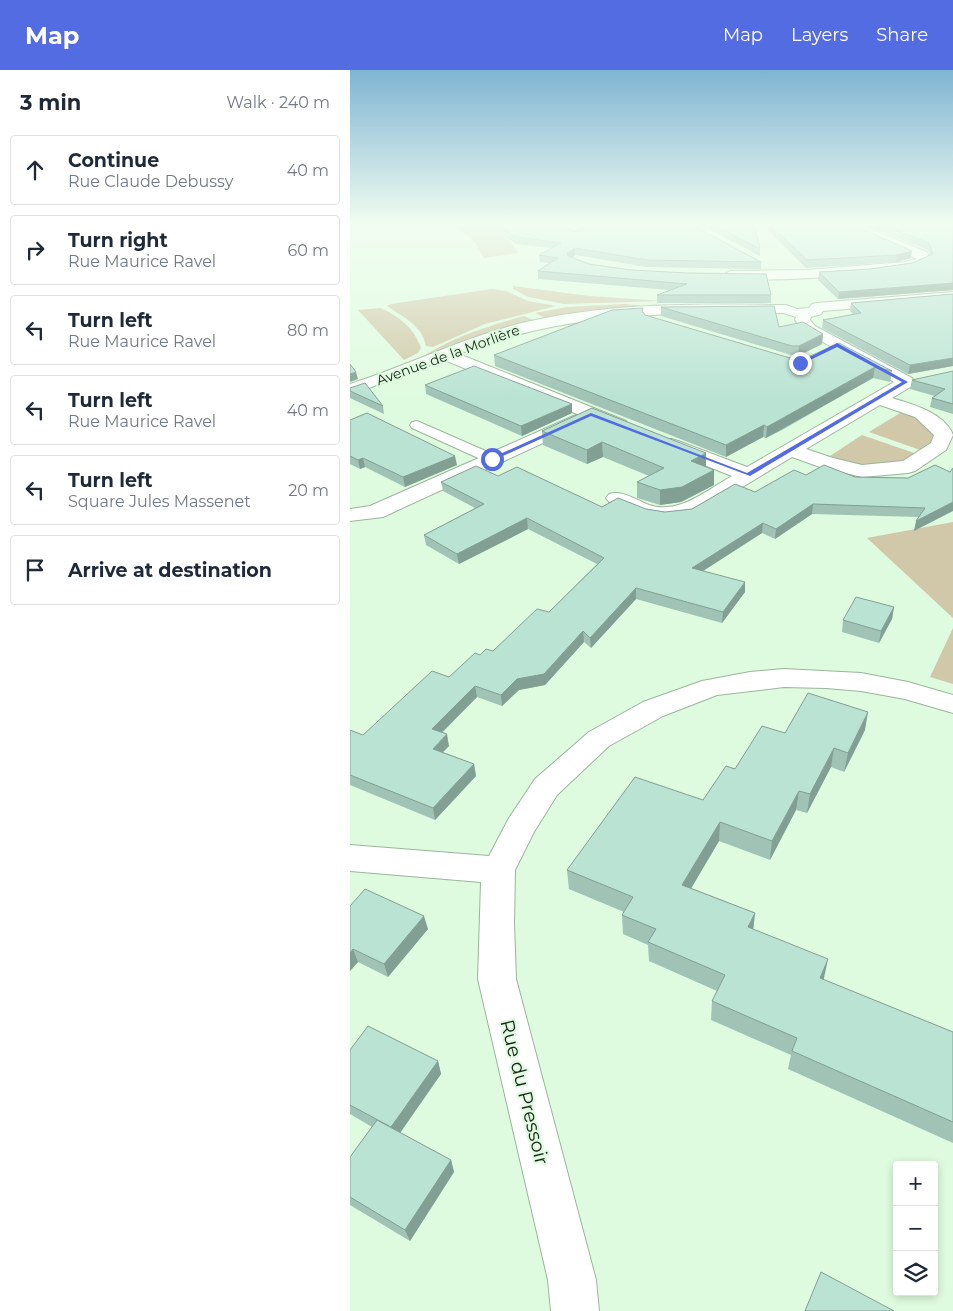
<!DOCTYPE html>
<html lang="en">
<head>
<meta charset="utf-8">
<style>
  :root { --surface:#fff; --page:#f6f6f7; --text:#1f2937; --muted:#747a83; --line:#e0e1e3; --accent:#546ce2 }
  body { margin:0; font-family:Montserrat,sans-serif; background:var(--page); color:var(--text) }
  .controls { position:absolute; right:15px; bottom:15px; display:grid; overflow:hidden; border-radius:5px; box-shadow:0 2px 8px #0003 }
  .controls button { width:45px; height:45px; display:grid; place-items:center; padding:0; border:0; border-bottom:1px solid var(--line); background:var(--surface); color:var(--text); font:25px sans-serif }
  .stop { position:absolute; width:15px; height:15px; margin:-11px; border:4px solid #546ce2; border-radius:50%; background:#fff }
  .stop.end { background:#546ce2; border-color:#fff; box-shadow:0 1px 5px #0008 }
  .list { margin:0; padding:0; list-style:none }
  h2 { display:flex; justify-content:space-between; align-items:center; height:65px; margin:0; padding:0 20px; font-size:21px }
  h2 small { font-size:16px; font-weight:400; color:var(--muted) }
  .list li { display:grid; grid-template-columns:32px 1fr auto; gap:15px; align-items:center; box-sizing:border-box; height:70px; margin:0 10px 10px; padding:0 10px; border:1px solid var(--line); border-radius:5px }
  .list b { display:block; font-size:19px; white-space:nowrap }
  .list p { margin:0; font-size:16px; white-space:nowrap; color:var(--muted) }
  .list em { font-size:16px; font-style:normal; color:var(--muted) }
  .icon { flex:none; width:28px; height:28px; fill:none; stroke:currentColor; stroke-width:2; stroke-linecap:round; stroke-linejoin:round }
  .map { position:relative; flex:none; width:603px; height:1241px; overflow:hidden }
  header { display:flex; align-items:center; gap:30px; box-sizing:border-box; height:70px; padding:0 25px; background:var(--accent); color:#fff }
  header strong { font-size:24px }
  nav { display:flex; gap:28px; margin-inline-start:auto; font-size:18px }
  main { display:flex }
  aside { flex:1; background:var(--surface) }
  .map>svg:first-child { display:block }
  .green { fill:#d0c8a8 }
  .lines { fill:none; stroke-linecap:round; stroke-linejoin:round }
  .lane-casing { stroke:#9ab59b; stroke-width:2 }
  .street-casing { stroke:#9ab59b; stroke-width:2 }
  .lane { fill:#fff; fill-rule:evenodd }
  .street { fill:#fff; fill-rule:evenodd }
  .wall { fill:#a0c3b6 }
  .shaded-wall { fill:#829f94 }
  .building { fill:#bae3d4; stroke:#829f94 }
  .route { fill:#546ce2 }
  .labels { text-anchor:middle; stroke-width:4.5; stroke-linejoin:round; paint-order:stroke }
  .far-street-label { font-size:14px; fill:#182218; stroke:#dffbdf }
  .near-street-label { font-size:19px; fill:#182218; stroke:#dffbdf }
</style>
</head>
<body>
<header>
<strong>Map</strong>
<nav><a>Map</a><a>Layers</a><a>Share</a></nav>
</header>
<main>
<aside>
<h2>3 min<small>Walk · 240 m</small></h2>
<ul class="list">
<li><svg class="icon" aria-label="ahead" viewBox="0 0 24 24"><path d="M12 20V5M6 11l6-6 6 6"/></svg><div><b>Continue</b><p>Rue Claude Debussy</p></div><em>40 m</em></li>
<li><svg class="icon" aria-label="right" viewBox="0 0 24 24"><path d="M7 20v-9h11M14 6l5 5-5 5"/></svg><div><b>Turn right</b><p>Rue Maurice Ravel</p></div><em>60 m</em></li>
<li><svg class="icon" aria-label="left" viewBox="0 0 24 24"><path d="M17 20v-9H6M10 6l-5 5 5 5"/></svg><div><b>Turn left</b><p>Rue Maurice Ravel</p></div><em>80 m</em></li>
<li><svg class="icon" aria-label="left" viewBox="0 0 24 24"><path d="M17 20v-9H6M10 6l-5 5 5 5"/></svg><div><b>Turn left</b><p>Rue Maurice Ravel</p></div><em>40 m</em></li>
<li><svg class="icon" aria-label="left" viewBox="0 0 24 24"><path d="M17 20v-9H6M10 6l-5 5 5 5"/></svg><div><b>Turn left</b><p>Square Jules Massenet</p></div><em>20 m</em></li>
<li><svg class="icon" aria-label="arrive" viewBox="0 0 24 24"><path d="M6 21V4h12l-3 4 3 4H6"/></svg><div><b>Arrive at destination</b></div></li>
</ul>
</aside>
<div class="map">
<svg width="603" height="1241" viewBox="0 0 603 1241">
  <rect width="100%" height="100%" fill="#dffbdf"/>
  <!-- green -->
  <g class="green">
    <polygon points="101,154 135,154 160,171 168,183 134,188 124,171"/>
    <polygon points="163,216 239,226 313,231 214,234 178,227 163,219"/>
    <path d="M142,219L156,221L178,231L206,236L135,254L83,277L76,276C72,255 53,247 37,236L41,234Z"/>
    <polygon points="275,234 293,236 234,241 195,248 185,243 217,237"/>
    <path d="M31,238C51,248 63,257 71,278L68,283L54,290L8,240Z"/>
    <path d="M174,246L183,250L69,289C100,268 138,256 174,246Z"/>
    <polygon points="555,340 584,358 586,369 573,381 519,362"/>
    <path d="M512,365L567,384C539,401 509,397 480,386Z"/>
    <polygon points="603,452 603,548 517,468"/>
    <polygon points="603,558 603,614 580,607"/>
  </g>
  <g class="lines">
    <!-- lane casing -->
    <g class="lane-casing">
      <polygon id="lane" points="67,351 147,386 149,389 147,392 137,392 62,358 60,355 62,352"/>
    </g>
    <!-- street casing -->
    <g class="street-casing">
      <g id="street">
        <polygon points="206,154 220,154 233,163 231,166 223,166"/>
        <polygon points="336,154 359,154 357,156 336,158 334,156"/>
        <path d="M492,154H508L577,182L580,190C576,196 567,198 560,199C538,204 382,216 373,205L380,201L457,200L555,192L567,189L494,156Z"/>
        <path d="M603,222V230L473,241L471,244L461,247L460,250L465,256L562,308L565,312L562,316L542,328C562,334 595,343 603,365L596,380L565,401L558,403L512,407L470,397L442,387L341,448C311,455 285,444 259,432L256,428L259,424C273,420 286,430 299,435C329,445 357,420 382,406L314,379L311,375L314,371L321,369L328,371L397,397L544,312L455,262L445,250L446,247L433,243C319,243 217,241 109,284L276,351L278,355L276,359L269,361L94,290L0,325V314C56,296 110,269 168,254C256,232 346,234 436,235L447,239L459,238L462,234L467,233ZM530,335L565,347L584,365L581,373L553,391L512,395L483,388L456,379Z"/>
        <polygon points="226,345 232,347 235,351 232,355 33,447 0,451 0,439 20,436"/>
        <polygon points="434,599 511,603 558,612 603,625 603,643 555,629 511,621 476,618 434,617 367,625 313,646 259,676 207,725 184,762 165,800 164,853 166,909 246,1210 249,1241 201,1241 198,1210 128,909 131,812 0,801 0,775 139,786 159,748 185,709 239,662 293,632 352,611 400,602"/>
      </g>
    </g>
    <!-- lane -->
    <use href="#lane" class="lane"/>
    <!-- street -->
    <use href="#street" class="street"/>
  </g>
  <!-- wall -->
  <g class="wall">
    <polygon points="135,154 212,154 222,161 231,161 231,160 223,154 340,154 411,192 411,199 297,197 225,185 222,187 239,194 421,225 421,233 307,233 307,225 320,220 188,209 188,201 199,193 190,192 189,185 201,178 166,174"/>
    <polygon points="349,154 404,154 410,179 410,186"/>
    <polygon points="412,154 501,154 561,188 546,192 456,198"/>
    <polygon points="513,154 603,154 603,220 488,229 468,210 469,202 520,199 562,193 580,185 578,180"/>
    <polygon points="603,224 603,296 558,304 472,258 473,250 503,244 500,241 501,233"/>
    <polygon points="311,237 473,264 472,274 448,286 441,285 311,246"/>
    <polygon points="293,238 293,242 295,245 440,288 458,287 489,273 542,301 540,312 523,308 432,360 416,368 413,367 376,387 145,296 144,285"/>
    <polygon points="603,301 603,344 580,337 582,328 585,326 560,319 562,310"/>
    <polygon points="75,315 222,334 222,343 172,366 76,324"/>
    <polygon points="0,318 33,336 34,344 0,328"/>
    <polygon points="242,338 356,397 364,400 364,415 331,432 310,435 287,428 287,412 299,406 253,387 237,394 193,375 192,361"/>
    <polygon points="0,350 107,395 55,417 15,397 10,399 0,394"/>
    <polygon points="600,402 564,461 568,447 462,444 425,469 412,463 353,501 395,522 372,553 286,529 241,578 234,572 195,615 169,620 152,636 127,627 92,663 99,676 93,682 124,694 126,706 85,750 0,715 0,660 13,665 99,607 130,585 143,581 199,542 247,494 178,459 109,494 76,475 74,465 125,438 93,421 91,412 148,406 252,437 296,439 315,442 342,439 405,422 456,405 505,407 558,408"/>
    <polygon points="544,537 542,549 529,573 492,562 493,550"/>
    <polygon points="515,660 494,702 481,697 457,743 446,740 420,790 369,771 341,818 405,843 403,860 474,908 474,910 603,962 603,1073 438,999 441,985 361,950 362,931 367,921 299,891 298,875 273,864 272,845 274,842 219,819 217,800 353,730 385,699 435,663"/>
    <polygon points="0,836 78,859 38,907 8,892 0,901"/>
    <polygon points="0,980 88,991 91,1004 50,1063 101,1090 104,1102 60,1171 0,1135 0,1087 22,1057 0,1044"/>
  </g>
  <!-- shaded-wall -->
  <g class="shaded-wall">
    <polygon points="225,178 225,185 217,191 217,183"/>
    <polygon points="562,181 561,188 546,192 547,185"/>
    <polygon points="603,213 603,220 488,229 489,222"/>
    <polygon points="473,264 472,274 448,286 449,276"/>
    <polygon points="603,288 603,296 558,304 560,295"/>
    <polygon points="525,297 523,308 416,368 417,357"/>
    <polygon points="6,302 8,309 0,312 0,304"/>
    <polygon points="222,334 222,343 172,366 171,356"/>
    <polygon points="414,355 413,367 376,387 376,375"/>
    <polygon points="252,372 253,387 237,394 237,380"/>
    <polygon points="356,383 356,397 341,391"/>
    <polygon points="105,386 107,395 55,417 53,407"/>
    <polygon points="13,388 15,397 10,399 8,390"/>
    <polygon points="364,400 364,415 331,432 310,435 310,420"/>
    <polygon points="603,432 603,441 564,461 566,451"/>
    <polygon points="463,434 462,444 425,469 426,459"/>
    <polygon points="177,448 178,459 109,494 107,484"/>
    <polygon points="413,453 412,463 342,508 342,498"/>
    <polygon points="395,512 395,522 372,553 373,542"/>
    <polygon points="286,518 286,529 241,578 240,568"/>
    <polygon points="544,537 542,549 529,573 531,561"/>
    <polygon points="233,561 234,572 195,615 169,620 152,636 151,625 167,609"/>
    <polygon points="125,616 127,627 84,670 82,659"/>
    <polygon points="518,642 515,660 494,702 498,683"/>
    <polygon points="97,664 99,676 85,690 83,679"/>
    <polygon points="484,678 481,697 457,743 460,724"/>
    <polygon points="124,694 126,706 85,750 83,738"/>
    <polygon points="449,721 446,740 420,790 422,771"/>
    <polygon points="370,752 369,771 332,834 332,815"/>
    <polygon points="405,843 403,862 398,857"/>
    <polygon points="74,846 78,859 38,907 34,894"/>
    <polygon points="3,879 8,892 0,901 0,883"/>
    <polygon points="478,889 474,908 467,927 470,908"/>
    <polygon points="88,991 91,1004 45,1070 41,1057"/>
    <polygon points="101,1090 104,1102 60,1171 55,1160"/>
  </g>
  <!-- building -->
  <g class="building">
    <polygon points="145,154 212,154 222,161 231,161 235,156 232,154 340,154 411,192 297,190 225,178 217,183 218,186 239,194 281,200 337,203 416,204 421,225 307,225 337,214 188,201 208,188 189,185 211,173 166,167"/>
    <polygon points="362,154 404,154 410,179"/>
    <polygon points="419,154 501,154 562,181 547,185 457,190"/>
    <polygon points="530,154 603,154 603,213 489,222 469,202 520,199 562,193 583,184 579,173"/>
    <polygon points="603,224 603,288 560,295 473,250 511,243 501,233"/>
    <polygon points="424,236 429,257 453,252 473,264 449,276 442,276 311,237"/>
    <polygon points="293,238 292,241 295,245 440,288 458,287 489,273 542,301 525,297 433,348 417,357 414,355 376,375 144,285 262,240"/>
    <polygon points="0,294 6,302 0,304"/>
    <polygon points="124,296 222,334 171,356 75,315"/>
    <polygon points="603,301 603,334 582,328 595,319 562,310"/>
    <polygon points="15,313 33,336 0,321 0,318"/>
    <polygon points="242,338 356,383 341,391 364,400 332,417 310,420 287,412 314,398 252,372 237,380 192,361"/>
    <polygon points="17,343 105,386 53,407 13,388 8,390 0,386 0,350"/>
    <polygon points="474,395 505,407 558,408 585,395 600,402 603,398 603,432 566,451 575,438 463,434 426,459 413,453 342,498 395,512 373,542 286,518 240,568 233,561 194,604 167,609 151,625 125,616 82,659 97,664 83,679 124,694 83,738 0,705 0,660 13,665 82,601 99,607 125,583 130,585 136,579 143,581 187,539 199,542 254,488 177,448 107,484 74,465 134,434 91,412 126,396 148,406 167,397 252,437 268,428 296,439 315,442 342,439 385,414 405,422 444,400 456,405"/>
    <polygon points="506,527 544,537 531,561 493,550"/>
    <polygon points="458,623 518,642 498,683 484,678 460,724 449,721 422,771 370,752 332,815 405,843 398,857 478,889 470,908 603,962 603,1052 442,981 447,968 362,931 375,905 298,872 306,859 272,845 283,827 217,800 285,707 353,730 376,696 385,699 412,656 435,663"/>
    <polygon points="15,819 74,846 34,894 3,879 0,883 0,836"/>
    <polygon points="18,956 88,991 41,1057 0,1035 0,980"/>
    <polygon points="27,1050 101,1090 55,1160 0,1127 0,1087"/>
    <polygon points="471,1202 544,1241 455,1241"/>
  </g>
  <!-- sky -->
  <linearGradient id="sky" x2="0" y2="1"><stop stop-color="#80b4d3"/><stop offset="0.47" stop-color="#f1fdf1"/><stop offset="1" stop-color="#f1fdf1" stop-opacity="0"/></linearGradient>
  <rect width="603" height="328" fill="url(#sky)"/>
  <!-- route -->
  <polygon class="route" points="487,273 558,312 400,406 241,346 144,390 139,389 241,343 397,403 552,312 487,277 452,294 448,293"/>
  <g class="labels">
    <!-- far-street labels -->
    <g class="far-street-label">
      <text transform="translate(98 285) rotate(-20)" y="5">Avenue de la Morlière</text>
    </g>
    <!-- near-street labels -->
    <g class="near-street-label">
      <text transform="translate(175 1022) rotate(76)" y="7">Rue du Pressoir</text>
    </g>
  </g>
</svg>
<div class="controls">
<button>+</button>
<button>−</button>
<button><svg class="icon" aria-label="layers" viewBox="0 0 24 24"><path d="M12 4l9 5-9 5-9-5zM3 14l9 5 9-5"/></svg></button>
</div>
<div class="stop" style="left:142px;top:389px"></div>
<div class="stop end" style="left:450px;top:293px"></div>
</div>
</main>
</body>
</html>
